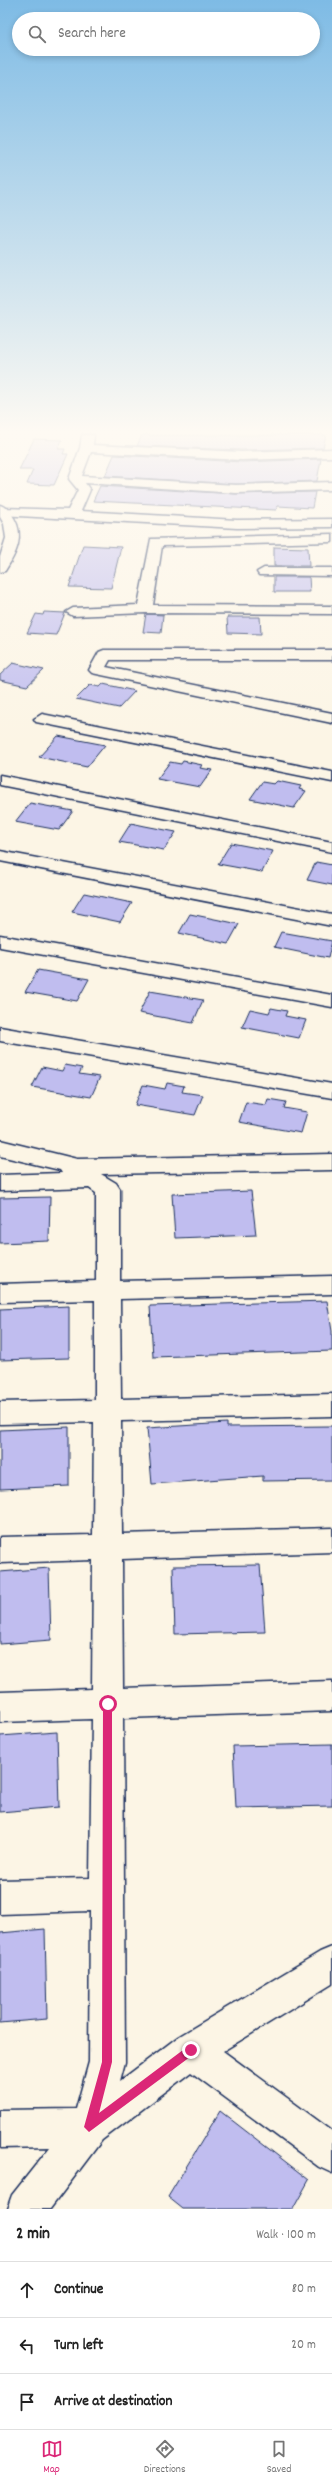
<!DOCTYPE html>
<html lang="en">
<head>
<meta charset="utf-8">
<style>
  :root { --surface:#fff; --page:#f2f2f2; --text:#222; --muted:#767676; --line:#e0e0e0; --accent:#db2777 }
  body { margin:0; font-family:Dekko,sans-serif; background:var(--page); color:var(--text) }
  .stop { position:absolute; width:12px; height:12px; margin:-9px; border:3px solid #db2777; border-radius:50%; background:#fff }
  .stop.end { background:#db2777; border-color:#fff; box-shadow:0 1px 4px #0008 }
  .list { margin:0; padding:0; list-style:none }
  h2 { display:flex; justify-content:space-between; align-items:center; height:52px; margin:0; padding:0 16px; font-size:17px }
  h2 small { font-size:13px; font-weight:400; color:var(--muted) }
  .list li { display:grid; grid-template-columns:26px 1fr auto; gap:12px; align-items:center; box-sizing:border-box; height:56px; padding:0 16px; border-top:1px solid var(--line) }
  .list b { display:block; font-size:15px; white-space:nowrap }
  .list em { font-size:13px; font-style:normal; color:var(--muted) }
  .icon { flex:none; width:22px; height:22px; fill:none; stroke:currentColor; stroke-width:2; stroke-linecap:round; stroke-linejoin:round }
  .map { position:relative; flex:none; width:332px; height:2209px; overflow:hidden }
  .search { position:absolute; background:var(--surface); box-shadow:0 2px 6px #0003; left:12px; right:12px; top:12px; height:44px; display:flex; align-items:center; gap:10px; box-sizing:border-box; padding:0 14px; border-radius:22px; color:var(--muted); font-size:15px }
  .sheet { height:220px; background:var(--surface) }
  nav { display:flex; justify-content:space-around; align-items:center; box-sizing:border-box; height:56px; border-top:1px solid var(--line); background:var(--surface); font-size:11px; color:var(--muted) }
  nav a { display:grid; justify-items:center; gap:2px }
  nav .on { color:var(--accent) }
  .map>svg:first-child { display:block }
  .building { fill:#c0bdef; stroke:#1b2f5e }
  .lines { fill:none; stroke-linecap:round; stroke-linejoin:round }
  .street-casing { stroke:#1b2f5e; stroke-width:3 }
  .secondary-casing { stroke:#1b2f5e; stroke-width:3 }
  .street { fill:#fcf5e5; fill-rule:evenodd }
  .secondary { fill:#fcf5e5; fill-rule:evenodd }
  .route { fill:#db2777 }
</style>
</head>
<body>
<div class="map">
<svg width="332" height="2209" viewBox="0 0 332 2209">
  <rect width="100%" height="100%" fill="#fcf5e5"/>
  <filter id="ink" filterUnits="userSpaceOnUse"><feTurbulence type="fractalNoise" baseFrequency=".025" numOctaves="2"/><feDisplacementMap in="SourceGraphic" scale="8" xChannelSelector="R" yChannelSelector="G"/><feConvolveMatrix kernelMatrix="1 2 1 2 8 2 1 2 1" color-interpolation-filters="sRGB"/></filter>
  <g filter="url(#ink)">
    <!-- building -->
    <g class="building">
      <polygon points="142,435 326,435 323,448 242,450 137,446"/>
      <polygon points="34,439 62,440 58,449 65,449 63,454 68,454 54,485 27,484 33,470 19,470"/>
      <polygon points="114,455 242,462 321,459 317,481 236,484 105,476"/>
      <polygon points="100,486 236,494 315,492 312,508 278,506 276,510 93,501"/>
      <polygon points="83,545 121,547 111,588 69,587"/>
      <polygon points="274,547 308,548 309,566 274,566"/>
      <polygon points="274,577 309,577 310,592 274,592"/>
      <polygon points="44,612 65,613 56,635 27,633 36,614 43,615"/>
      <polygon points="146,614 163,615 161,633 143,632"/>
      <polygon points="227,617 260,617 261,634 228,633"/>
      <polygon points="13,663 44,670 27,686 0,680 0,675"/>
      <polygon points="103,684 126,689 135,691 119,708 76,699 90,685 100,687"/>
      <polygon points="58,736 105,745 87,767 39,757"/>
      <polygon points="183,761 202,765 200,768 212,770 200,787 157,779 170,762 181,764"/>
      <polygon points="277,781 301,786 299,789 306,791 294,808 250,799 262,782 274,784"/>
      <polygon points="30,803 73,811 59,830 15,822"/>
      <polygon points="131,823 145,826 176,832 164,850 119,842"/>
      <polygon points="231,843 273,851 262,872 218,864"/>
      <polygon points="316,862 332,865 332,885 307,880"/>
      <polygon points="84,893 132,903 120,922 72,912"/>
      <polygon points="190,914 239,924 228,944 179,933"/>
      <polygon points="281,932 332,941 328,958 274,947"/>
      <polygon points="38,970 89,979 77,1001 25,992"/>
      <polygon points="150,991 203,1000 193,1023 139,1013"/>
      <polygon points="271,1008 287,1011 285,1016 306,1020 299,1038 242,1027 250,1009 269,1013"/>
      <polygon points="65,1065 82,1068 79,1074 100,1077 91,1097 32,1087 42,1067 62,1071"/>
      <polygon points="167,1083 184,1086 182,1092 203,1095 195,1115 135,1105 143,1085 165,1089"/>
      <polygon points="268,1099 286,1102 284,1108 307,1112 301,1133 239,1122 246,1102 266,1105"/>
      <polygon points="251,1191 256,1235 175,1238 172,1194"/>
      <polygon points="50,1197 49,1241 0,1243 0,1198"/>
      <polygon points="327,1301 332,1331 332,1351 153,1357 150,1306"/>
      <polygon points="69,1306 69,1358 0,1360 0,1309"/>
      <polygon points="227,1423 227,1427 332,1426 332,1480 263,1481 263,1476 152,1484 147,1428"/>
      <polygon points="69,1427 69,1486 0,1489 0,1430"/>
      <polygon points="260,1565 265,1632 175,1634 173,1566"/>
      <polygon points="49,1568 51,1640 0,1644 0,1572"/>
      <polygon points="57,1732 59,1807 0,1812 0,1736"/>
      <polygon points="332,1744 332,1806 236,1808 233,1746"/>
      <polygon points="45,1929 47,2019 0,2023 0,1933"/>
      <polygon points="220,2111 309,2180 293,2209 183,2209 168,2197"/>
    </g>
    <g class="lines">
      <!-- street casing -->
      <g class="street-casing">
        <g id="street">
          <polygon points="82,435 94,435 93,445 242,452 332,449 332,457 242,460 91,452 82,476 236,485 332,482 332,490 236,493 85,483 90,490 81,511 237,520 332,519 332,527 237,528 0,515 0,509 3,508 68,510 78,490 69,479 80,448"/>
          <polygon points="332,534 332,542 162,546 153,605 332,606 332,614 145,613 73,616 66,612 73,608 138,605 151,539"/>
          <polygon points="264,568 332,568 332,576 259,575 257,572"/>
          <polygon points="104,650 332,650 332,660 110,660 106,667 332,713 332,723 92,673 89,670 99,652"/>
          <polygon points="42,714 332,772 332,782 36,722 34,719"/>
          <polygon points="0,775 332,842 332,852 0,785"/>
          <polygon points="0,851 332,914 332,926 0,861"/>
          <polygon points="0,935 332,995 332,1007 0,947"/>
          <polygon points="0,1027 332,1084 332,1098 0,1041"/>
          <polygon points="0,1140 77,1159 332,1154 332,1170 101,1174 116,1183 120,1189 120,1281 332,1276 332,1294 120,1299 121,1399 332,1394 332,1416 121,1421 122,1534 332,1528 332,1552 122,1559 123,1688 332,1681 332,1711 123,1718 125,2062 120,2081 178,2037 320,1952 332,1947 332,1984 223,2051 332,2131 332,2173 319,2167 191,2072 102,2140 50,2209 7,2209 12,2195 50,2147 0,2148 0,2110 76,2109 89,2062 90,1911 0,1914 0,1880 90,1878 92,1719 0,1722 0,1692 92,1689 93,1560 0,1563 0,1537 93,1535 94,1422 0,1424 0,1402 95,1400 95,1300 0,1302 0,1284 96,1281 96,1193 89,1188 0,1191 0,1175 62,1173 60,1170 0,1156"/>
        </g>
      </g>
      <!-- secondary casing -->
      <g class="secondary-casing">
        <path id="secondary" d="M0,505C6,507 10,512 14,518C25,537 16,554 5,571L0,572V557L6,538L4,524L0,517Z"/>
      </g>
      <!-- street -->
      <use href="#street" class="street"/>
      <!-- secondary -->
      <use href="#secondary" class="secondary"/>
    </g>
  </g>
  <!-- sky -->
  <linearGradient id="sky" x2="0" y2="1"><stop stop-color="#7ebbe5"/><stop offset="0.58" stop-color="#fefaf3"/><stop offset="1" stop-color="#fefaf3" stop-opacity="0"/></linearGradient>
  <rect width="332" height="744" fill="url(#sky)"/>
  <!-- route -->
  <polygon class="route" points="108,1699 112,1704 112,2062 99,2113 187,2047 194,2047 196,2050 194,2054 89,2132 84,2127 102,2062 103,1704"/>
</svg>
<div class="stop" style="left:108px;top:1704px"></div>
<div class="stop end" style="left:191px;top:2050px"></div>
<div class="search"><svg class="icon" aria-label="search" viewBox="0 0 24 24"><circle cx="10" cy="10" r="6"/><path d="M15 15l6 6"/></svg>Search here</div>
</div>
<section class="sheet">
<h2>2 min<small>Walk · 100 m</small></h2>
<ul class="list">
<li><svg class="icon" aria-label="ahead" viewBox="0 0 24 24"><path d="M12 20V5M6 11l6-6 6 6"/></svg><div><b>Continue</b></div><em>80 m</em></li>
<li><svg class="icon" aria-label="left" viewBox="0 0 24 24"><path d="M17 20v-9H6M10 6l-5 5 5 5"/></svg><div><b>Turn left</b></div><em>20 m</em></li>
<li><svg class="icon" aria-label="arrive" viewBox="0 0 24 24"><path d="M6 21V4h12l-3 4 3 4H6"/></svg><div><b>Arrive at destination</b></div></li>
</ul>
</section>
<nav>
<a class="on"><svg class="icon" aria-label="map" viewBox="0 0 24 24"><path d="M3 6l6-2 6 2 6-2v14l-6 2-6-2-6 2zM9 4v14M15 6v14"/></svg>Map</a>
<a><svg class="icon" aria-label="directions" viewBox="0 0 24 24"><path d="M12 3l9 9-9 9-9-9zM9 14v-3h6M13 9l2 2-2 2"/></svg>Directions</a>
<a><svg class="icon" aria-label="saved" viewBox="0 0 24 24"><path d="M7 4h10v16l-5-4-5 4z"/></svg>Saved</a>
</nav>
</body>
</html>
